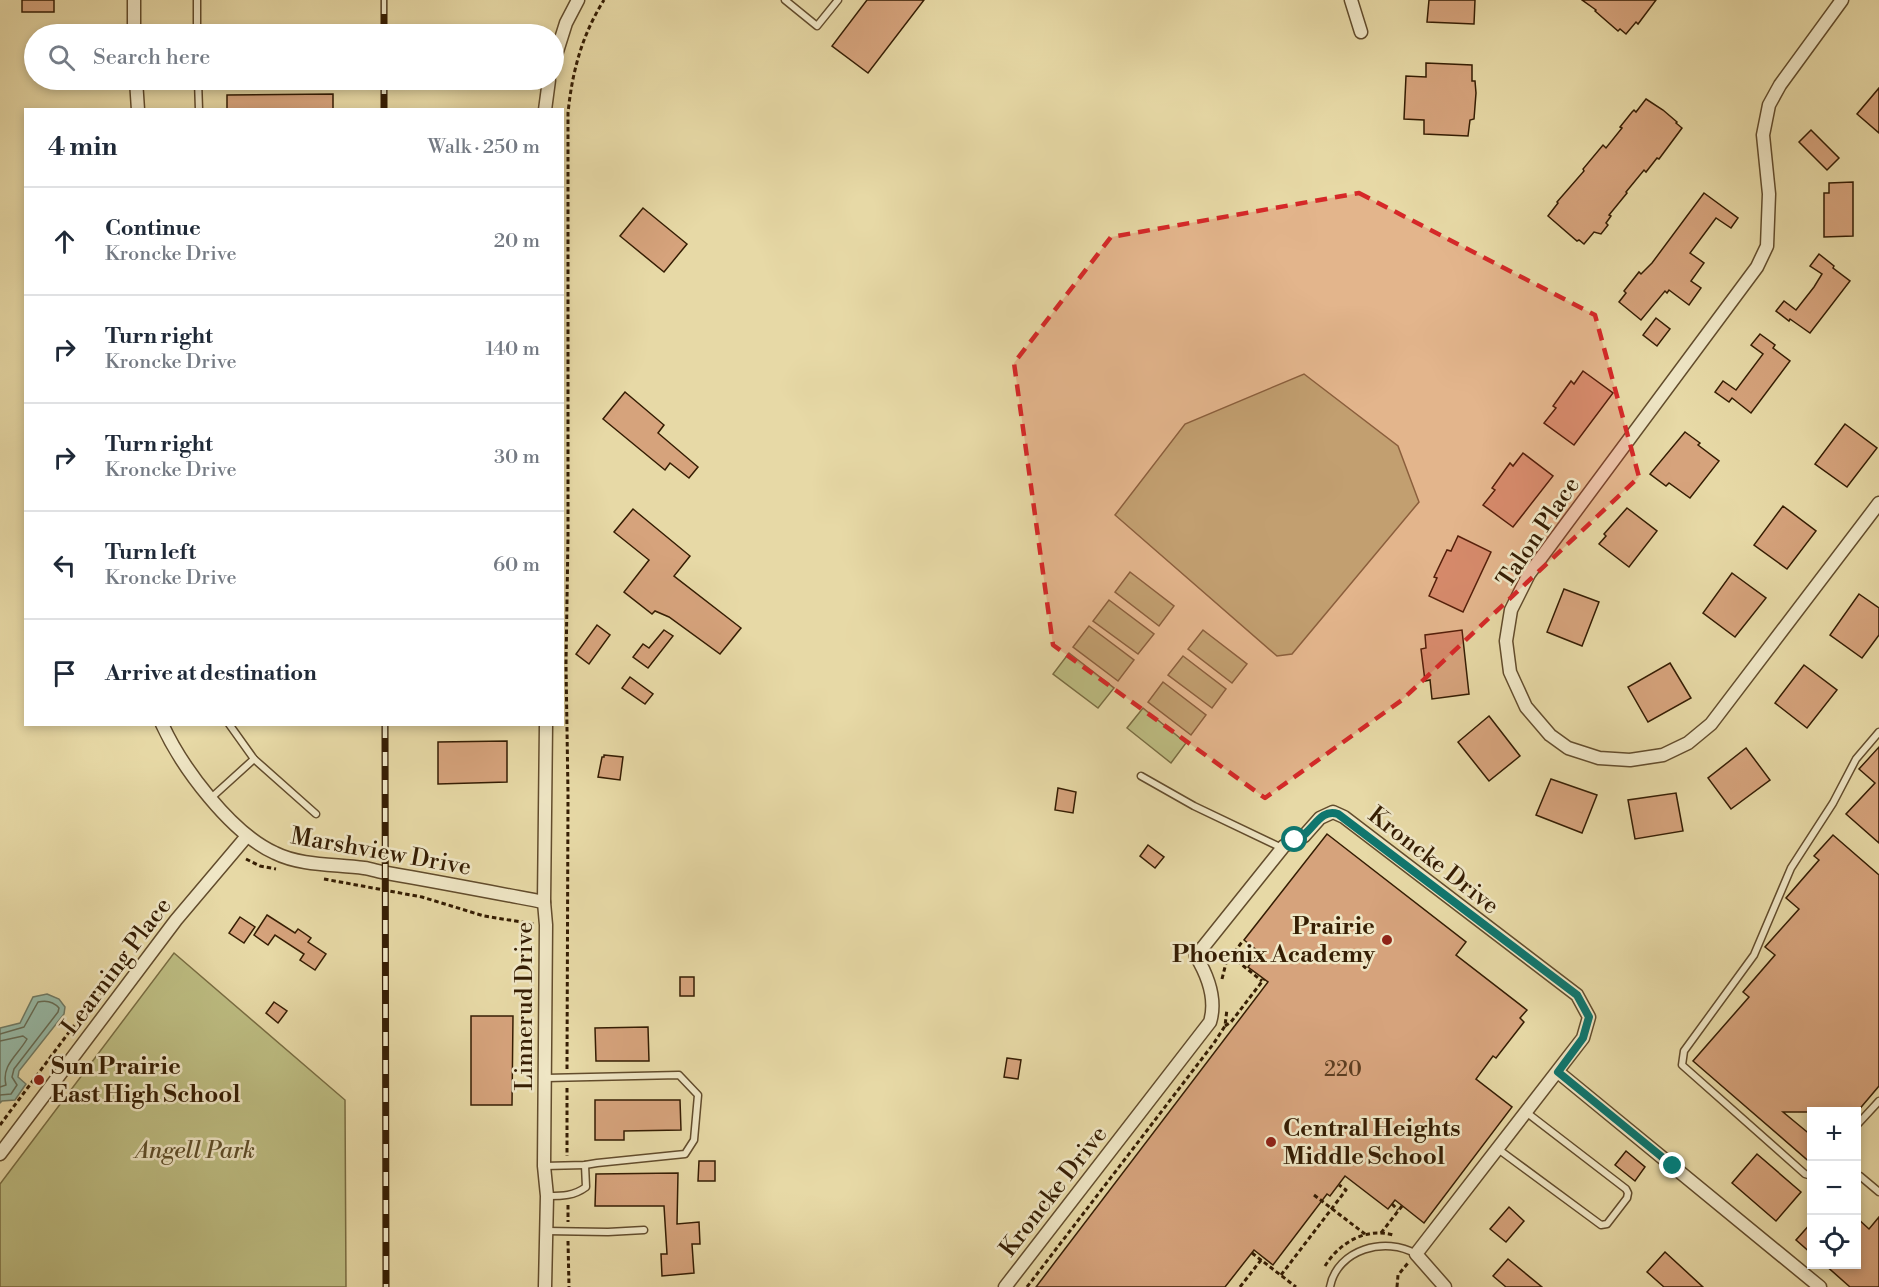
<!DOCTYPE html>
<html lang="en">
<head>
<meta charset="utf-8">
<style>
  :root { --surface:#fff; --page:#f6f6f7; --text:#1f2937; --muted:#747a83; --line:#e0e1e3 }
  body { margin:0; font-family:"Libre Bodoni",serif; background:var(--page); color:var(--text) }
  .controls { position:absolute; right:18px; bottom:18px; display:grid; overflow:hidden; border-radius:0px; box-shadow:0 3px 9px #0003 }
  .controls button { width:54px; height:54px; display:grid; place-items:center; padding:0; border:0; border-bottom:2px solid var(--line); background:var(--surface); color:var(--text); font:30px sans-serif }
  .stop { position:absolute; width:18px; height:18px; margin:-14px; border:4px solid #0f766e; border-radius:50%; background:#fff }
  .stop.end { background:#0f766e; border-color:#fff; box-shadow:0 2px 6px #0008 }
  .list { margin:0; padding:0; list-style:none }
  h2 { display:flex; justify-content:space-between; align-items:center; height:78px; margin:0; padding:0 24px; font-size:26px }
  h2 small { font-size:20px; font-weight:400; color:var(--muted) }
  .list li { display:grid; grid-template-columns:39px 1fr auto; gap:18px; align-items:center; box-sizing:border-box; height:108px; padding:0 24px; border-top:2px solid var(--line) }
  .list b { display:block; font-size:22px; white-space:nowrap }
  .list p { margin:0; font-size:20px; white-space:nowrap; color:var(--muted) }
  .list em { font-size:20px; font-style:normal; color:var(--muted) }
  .icon { flex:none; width:33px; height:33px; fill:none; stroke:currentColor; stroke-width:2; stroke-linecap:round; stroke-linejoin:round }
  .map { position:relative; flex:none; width:1879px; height:1287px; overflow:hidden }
  .search { position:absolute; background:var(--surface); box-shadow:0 3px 9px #0003; left:24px; top:24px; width:540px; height:66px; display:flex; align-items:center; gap:15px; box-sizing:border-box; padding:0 21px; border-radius:33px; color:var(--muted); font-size:22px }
  .panel { position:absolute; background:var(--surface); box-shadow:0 3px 9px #0003; left:24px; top:108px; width:540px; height:618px; border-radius:0px }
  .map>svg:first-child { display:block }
  .green { fill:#bdbd82; stroke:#796d42; stroke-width:1.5 }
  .water { fill:#97baa7; stroke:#707b65; stroke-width:1.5 }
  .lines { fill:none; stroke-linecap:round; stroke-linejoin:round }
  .shore { stroke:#666c55; stroke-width:1.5 }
  .building { fill:#d6a37c; stroke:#351d03; stroke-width:1.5 }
  .lane-casing { stroke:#624c2c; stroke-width:9 }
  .street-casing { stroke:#624c2c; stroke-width:15 }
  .path { stroke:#351d03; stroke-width:3; stroke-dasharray:4.5 3; stroke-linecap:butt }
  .lane { stroke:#efe6c5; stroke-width:6 }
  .street { stroke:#efe6c5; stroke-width:12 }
  .rail-casing { stroke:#351d03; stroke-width:7 }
  .rail { stroke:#efe6c5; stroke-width:4.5; stroke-dasharray:14; stroke-linecap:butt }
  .route { stroke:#0f766e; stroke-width:8 }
  .marked { fill:#d62828; fill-opacity:0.2; stroke:#d62828; stroke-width:4.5; stroke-dasharray:12 8; stroke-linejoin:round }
  .poi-dot { fill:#8f2418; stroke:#efe6c5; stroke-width:2 }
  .labels { text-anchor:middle; stroke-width:5; stroke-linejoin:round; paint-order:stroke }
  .number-label { font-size:21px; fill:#5d3e21 }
  .street-label { font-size:24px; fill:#351d03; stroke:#efe6c5 }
  .poi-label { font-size:24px; font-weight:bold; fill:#351d03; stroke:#efe6c5; text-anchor:start }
  .park-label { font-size:24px; font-style:italic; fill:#5e4d29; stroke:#efe6c5 }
</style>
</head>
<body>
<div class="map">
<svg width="1879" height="1287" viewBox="0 0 1879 1287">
  <rect width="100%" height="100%" fill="#e7d9a6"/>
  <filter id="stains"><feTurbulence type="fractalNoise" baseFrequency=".00333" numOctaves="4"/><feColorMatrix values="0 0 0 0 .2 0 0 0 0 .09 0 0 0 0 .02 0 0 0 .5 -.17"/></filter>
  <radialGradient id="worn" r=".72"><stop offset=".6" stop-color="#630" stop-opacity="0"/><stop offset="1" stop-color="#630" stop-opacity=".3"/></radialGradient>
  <!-- green -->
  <g class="green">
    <polygon points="1304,374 1398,446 1419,502 1292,654 1277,656 1115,515 1185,424"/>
    <polygon points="1130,572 1174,606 1159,626 1115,592"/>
    <polygon points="1109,600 1154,634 1138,654 1093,621"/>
    <polygon points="1089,626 1134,660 1118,681 1073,647"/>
    <polygon points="1203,630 1247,664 1232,683 1188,649"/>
    <polygon points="1069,653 1114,688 1098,708 1053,674"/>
    <polygon points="1183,656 1226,689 1212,708 1168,675"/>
    <polygon points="1163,682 1206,715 1191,735 1148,702"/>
    <polygon points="1143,708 1186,743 1171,763 1127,728"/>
    <polygon points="174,953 345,1100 346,1287 0,1287 0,1184"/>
  </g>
  <!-- water -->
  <polygon class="water" points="47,994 59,999 65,1007 64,1014 19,1071 18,1077 26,1084 15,1100 2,1101 0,1103 0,1028 20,1023 33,997"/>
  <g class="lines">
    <!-- shore -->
    <g class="shore">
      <path d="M0,1034L24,1027L38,1002C46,1000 53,1001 59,1008L58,1012L14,1069L12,1077L17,1085L11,1094L0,1095"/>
      <path d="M0,1041L23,1036L27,1039C18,1055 1,1065 6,1085L0,1087"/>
    </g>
  </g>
  <!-- building -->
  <g class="building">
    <rect x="22" y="0" width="32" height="12"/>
    <polygon points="867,0 924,0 868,73 832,46"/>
    <polygon points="1429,0 1475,0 1474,24 1427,22"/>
    <polygon points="1582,0 1656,0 1638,24 1636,22 1626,34 1620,29 1618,31 1595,11 1596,10"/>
    <polygon points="1426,63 1472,65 1472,81 1475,81 1476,93 1474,119 1470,120 1468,136 1424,134 1424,120 1404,119 1406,76 1426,77"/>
    <polygon points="1879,88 1879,133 1857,114"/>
    <polygon points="333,94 333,110 227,110 227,95"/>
    <polygon points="1646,99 1663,110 1677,122 1676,123 1682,128 1659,159 1657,158 1646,172 1644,170 1626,192 1627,193 1609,215 1611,216 1606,223 1608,225 1601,234 1594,232 1584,244 1579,240 1577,241 1548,216 1558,203 1557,202 1584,171 1583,169 1603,145 1606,148 1622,128 1620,127 1632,112 1634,110 1636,112"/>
    <polygon points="1811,130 1839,158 1827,170 1799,142"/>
    <polygon points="1853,182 1853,236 1824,237 1824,193 1829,193 1829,183"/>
    <polygon points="1704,193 1738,218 1731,228 1716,218 1690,253 1704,263 1691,281 1701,288 1689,305 1669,290 1667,293 1665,291 1641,320 1619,302 1626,293 1624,291 1639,272 1641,274 1652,263"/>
    <polygon points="643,208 687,244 664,272 620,236"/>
    <polygon points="1819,254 1834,266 1833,268 1850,281 1810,333 1790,319 1789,321 1776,311 1784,301 1796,310 1814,287 1822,274 1810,266"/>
    <polygon points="1656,318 1670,329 1657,346 1643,335"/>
    <polygon points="1760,334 1775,345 1773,348 1790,361 1751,413 1732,398 1729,402 1715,392 1723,381 1736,390 1763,354 1751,345"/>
    <polygon points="1583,371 1613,393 1574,445 1544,423 1556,408 1553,406 1571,381 1574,384"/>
    <polygon points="625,392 664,425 658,433 698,467 689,478 670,463 665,470 603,419"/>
    <polygon points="1845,424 1877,448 1847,487 1815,464"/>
    <polygon points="1685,432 1700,443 1698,445 1719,461 1690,498 1669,483 1666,486 1650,474"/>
    <polygon points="1523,453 1553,476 1513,527 1483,505 1495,490 1492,488 1510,463 1513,466"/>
    <polygon points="1783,506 1816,531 1787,569 1754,545"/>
    <polygon points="1627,508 1657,531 1629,567 1599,544 1606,536 1604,534"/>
    <polygon points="633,509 690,556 674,576 741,628 720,654 669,617 655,611 652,614 624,592 649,560 614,532"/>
    <polygon points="1458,536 1491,552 1463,612 1429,596 1437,578 1434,577 1447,550 1451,551"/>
    <polygon points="1732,573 1766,598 1735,637 1703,613"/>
    <polygon points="1564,589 1599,602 1582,646 1547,632"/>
    <polygon points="1859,594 1879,608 1879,635 1862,658 1830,635"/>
    <polygon points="597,625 610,635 589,664 576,654"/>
    <polygon points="664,630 673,636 648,668 633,657 643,644 649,648"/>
    <polygon points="1462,630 1469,694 1432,699 1430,680 1425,681 1421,649 1426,648 1425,635"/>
    <polygon points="1670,663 1691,698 1648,722 1628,687"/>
    <polygon points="1804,665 1837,690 1807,728 1775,703"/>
    <polygon points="630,677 653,694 645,704 622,688"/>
    <polygon points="1489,716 1520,756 1489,781 1458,742"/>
    <polygon points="507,741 507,782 438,784 438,742"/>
    <polygon points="1879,747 1879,843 1846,814 1875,783 1859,769"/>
    <polygon points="1746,748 1770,780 1731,809 1708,778"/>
    <polygon points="604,755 623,757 620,780 598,777 602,757 604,757"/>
    <polygon points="1551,779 1597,795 1582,833 1536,815"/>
    <polygon points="1058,788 1076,792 1073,813 1055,810"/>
    <polygon points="1676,793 1683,831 1635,839 1628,800"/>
    <polygon points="1327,834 1466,942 1456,955 1527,1010 1520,1018 1524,1022 1496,1058 1493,1056 1476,1079 1512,1107 1424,1223 1395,1200 1388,1209 1345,1176 1330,1196 1327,1194 1273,1265 1254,1250 1225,1287 1036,1287 1268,982 1248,967 1259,952 1244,940"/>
    <polygon points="1833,835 1879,875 1879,1086 1857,1112 1783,1112 1812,1136 1812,1164 1693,1061 1749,997 1743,992 1775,955 1765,947 1799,909 1786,898 1819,860 1814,856"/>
    <polygon points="1148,845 1164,857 1155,868 1140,856"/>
    <polygon points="267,915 295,933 298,929 311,938 308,942 326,954 315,970 300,960 304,954 275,935 268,945 254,935"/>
    <polygon points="240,917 255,927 244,943 229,933"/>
    <rect x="680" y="977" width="14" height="19"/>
    <polygon points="274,1002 287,1011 278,1023 266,1013"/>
    <polygon points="471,1016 513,1016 512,1105 471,1105"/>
    <polygon points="648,1027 649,1061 596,1061 595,1028"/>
    <polygon points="1007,1058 1021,1060 1018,1079 1004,1077"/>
    <polygon points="595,1100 680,1100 681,1130 624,1131 624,1140 595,1140"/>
    <polygon points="1626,1151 1645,1167 1635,1181 1615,1165"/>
    <polygon points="1757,1154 1801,1192 1776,1221 1732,1183"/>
    <polygon points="699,1161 715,1161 715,1181 698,1181"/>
    <polygon points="678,1173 677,1224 699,1222 700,1244 692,1244 694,1273 662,1276 661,1254 667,1254 664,1206 595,1206 596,1174"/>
    <polygon points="1509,1207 1524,1221 1506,1242 1490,1229"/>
    <polygon points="1879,1217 1879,1287 1850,1287 1824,1264 1857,1264 1857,1218 1869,1229"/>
    <polygon points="1812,1222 1812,1254 1796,1240"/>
    <polygon points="1665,1252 1703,1287 1664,1287 1647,1272"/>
    <polygon points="1508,1259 1542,1287 1506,1287 1493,1276"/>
  </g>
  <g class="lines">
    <!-- lane casing -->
    <g class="lane-casing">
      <g id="lane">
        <polyline points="197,0 197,34"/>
        <polyline points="785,0 817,26 838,0"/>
        <polyline points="198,80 199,110"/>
        <polyline points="254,759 316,814"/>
        <polyline points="1141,776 1194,806 1282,848"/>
        <polyline points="211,798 254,759 229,724"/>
        <polyline points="1856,1126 1879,1101"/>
        <polyline points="1498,1149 1601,1225 1607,1224 1627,1198 1628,1193 1626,1189 1526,1112"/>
        <polyline points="544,1166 585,1165 597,1163 685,1154 694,1140 698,1095 679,1075 546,1078"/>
        <polyline points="1812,1176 1805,1174 1682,1065 1684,1051 1754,955 1791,868 1833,803 1856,759 1879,732"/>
        <polyline points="1860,1176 1879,1192"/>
        <path d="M548,1196C562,1196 574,1196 586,1187L585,1165"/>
        <polyline points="546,1231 608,1232 644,1230"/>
        <path d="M1330,1287C1337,1249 1386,1236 1416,1254"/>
      </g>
    </g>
    <!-- street casing -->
    <g class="street-casing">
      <g id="street">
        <polyline points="134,0 134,34"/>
        <polyline points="1351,0 1361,32"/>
        <polyline points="1842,0 1780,85 1769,105 1763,135 1769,194 1767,246 1757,267 1529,574 1511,610 1506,641 1510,672 1526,707 1550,735 1568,748 1599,758 1630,760 1663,755 1688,743 1711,724 1879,503"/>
        <polyline points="554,61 566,23 578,0"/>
        <polyline points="136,80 138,110"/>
        <polyline points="545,110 549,80"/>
        <path d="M162,724C182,768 231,833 275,853C301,866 335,864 364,868C372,869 379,872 387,873C439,882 491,892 544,902"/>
        <polyline points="1558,1072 1820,1287"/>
        <polyline points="0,1154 176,920 247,836"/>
        <polyline points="545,1287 547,1196 544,1166 546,925 544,902 546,724"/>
        <path d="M1005,1287L1210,1022C1217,999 1208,976 1196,956L1284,846L1304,836L1320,818L1333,812L1344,817L1577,995L1589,1017L1583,1038L1416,1254L1445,1287"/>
      </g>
    </g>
    <!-- path -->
    <g class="path">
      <polyline points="246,859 260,866 276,869"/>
      <polyline points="324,879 422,897 484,916 534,924"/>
      <polyline points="1231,956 1262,981"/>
      <polyline points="1222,979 1226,963 1242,942"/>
      <polyline points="1225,1026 1231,1022 1264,979"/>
      <path d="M567,1069L568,794L566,664L568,537V113C572,72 582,35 604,0"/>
      <polyline points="567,1088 567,1156"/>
      <polyline points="0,1125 84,1012 109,984"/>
      <polyline points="1314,1195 1365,1234"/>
      <polyline points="1392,1204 1398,1210"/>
      <polyline points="568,1205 568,1222"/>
      <polyline points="1381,1233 1402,1206"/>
      <polyline points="568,1241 569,1287"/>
      <polyline points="1252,1253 1296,1287"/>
      <path d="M1325,1266C1339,1243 1366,1227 1393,1235"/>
      <polyline points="1281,1275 1346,1190 1339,1185"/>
      <polyline points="1027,1287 1214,1043 1225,1026 1227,1009"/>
      <polyline points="1240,1287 1261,1260"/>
      <polyline points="1397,1287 1398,1275 1408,1263"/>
    </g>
    <!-- lane -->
    <use href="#lane" class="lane"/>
    <!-- street -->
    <use href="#street" class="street"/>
    <!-- rail casing -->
    <g class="rail-casing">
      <g id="rail">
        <polyline points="384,0 384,34"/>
        <polyline points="384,80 384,110"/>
        <polyline points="385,724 386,1287"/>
      </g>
    </g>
    <!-- rail -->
    <use href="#rail" class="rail"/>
  </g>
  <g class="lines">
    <!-- route -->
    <path class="route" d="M1295,840C1312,835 1319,807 1338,814L1577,995L1589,1017L1583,1038L1558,1072L1673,1166"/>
  </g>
  <!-- marked area -->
  <path class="marked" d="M1359,193L1595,315L1639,477L1402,700L1265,798L1053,645L1014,363L1111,237Z"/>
  <!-- markers -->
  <g class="poi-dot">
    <circle cx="1387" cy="940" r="6"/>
    <circle cx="39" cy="1080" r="6"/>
    <circle cx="1271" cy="1142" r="6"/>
  </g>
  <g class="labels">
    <!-- number labels -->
    <g class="number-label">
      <text x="1343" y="1076">220</text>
    </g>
    <!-- street labels -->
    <g class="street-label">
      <text transform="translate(1538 532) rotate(-56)" y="8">Talon Place</text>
      <text transform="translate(381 851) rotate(10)" y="8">Marshview Drive</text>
      <text transform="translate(1434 860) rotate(38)" y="8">Kroncke Drive</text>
      <text transform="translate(116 966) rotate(-53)" y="8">Learning Place</text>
      <text transform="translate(524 1006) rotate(-90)" y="8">Linnerud Drive</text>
      <text transform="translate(1053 1191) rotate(-52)" y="8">Kroncke Drive</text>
    </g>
    <!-- poi labels -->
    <g class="poi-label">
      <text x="1375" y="934" text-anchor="end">Prairie<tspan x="1375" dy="28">Phoenix Academy</tspan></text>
      <text x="51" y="1074">Sun Prairie<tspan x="51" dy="28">East High School</tspan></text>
      <text x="1283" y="1136">Central Heights<tspan x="1283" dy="28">Middle School</tspan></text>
    </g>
    <!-- park labels -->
    <g class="park-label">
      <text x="195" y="1158">Angell Park</text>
    </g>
  </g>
  <rect width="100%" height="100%" filter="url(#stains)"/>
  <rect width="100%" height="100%" fill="url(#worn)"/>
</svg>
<div class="controls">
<button>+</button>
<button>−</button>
<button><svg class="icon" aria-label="locate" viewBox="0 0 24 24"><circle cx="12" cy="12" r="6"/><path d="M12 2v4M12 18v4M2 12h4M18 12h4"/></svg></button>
</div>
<div class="stop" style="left:1295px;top:840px"></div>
<div class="stop end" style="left:1673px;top:1166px"></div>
<div class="search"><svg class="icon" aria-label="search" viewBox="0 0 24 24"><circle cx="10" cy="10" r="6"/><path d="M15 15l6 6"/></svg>Search here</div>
<section class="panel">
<h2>4 min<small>Walk · 250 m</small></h2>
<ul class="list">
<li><svg class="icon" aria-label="ahead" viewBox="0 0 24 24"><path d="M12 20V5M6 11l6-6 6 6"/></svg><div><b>Continue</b><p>Kroncke Drive</p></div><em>20 m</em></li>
<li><svg class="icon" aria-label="right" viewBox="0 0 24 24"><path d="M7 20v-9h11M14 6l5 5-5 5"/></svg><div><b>Turn right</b><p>Kroncke Drive</p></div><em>140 m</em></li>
<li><svg class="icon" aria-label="right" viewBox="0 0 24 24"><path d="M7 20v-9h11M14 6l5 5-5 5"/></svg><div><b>Turn right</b><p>Kroncke Drive</p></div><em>30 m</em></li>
<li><svg class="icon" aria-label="left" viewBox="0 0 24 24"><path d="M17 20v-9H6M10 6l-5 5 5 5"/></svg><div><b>Turn left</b><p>Kroncke Drive</p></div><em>60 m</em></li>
<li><svg class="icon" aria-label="arrive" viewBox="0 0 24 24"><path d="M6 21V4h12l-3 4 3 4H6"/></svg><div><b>Arrive at destination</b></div></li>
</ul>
</section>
</div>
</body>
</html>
